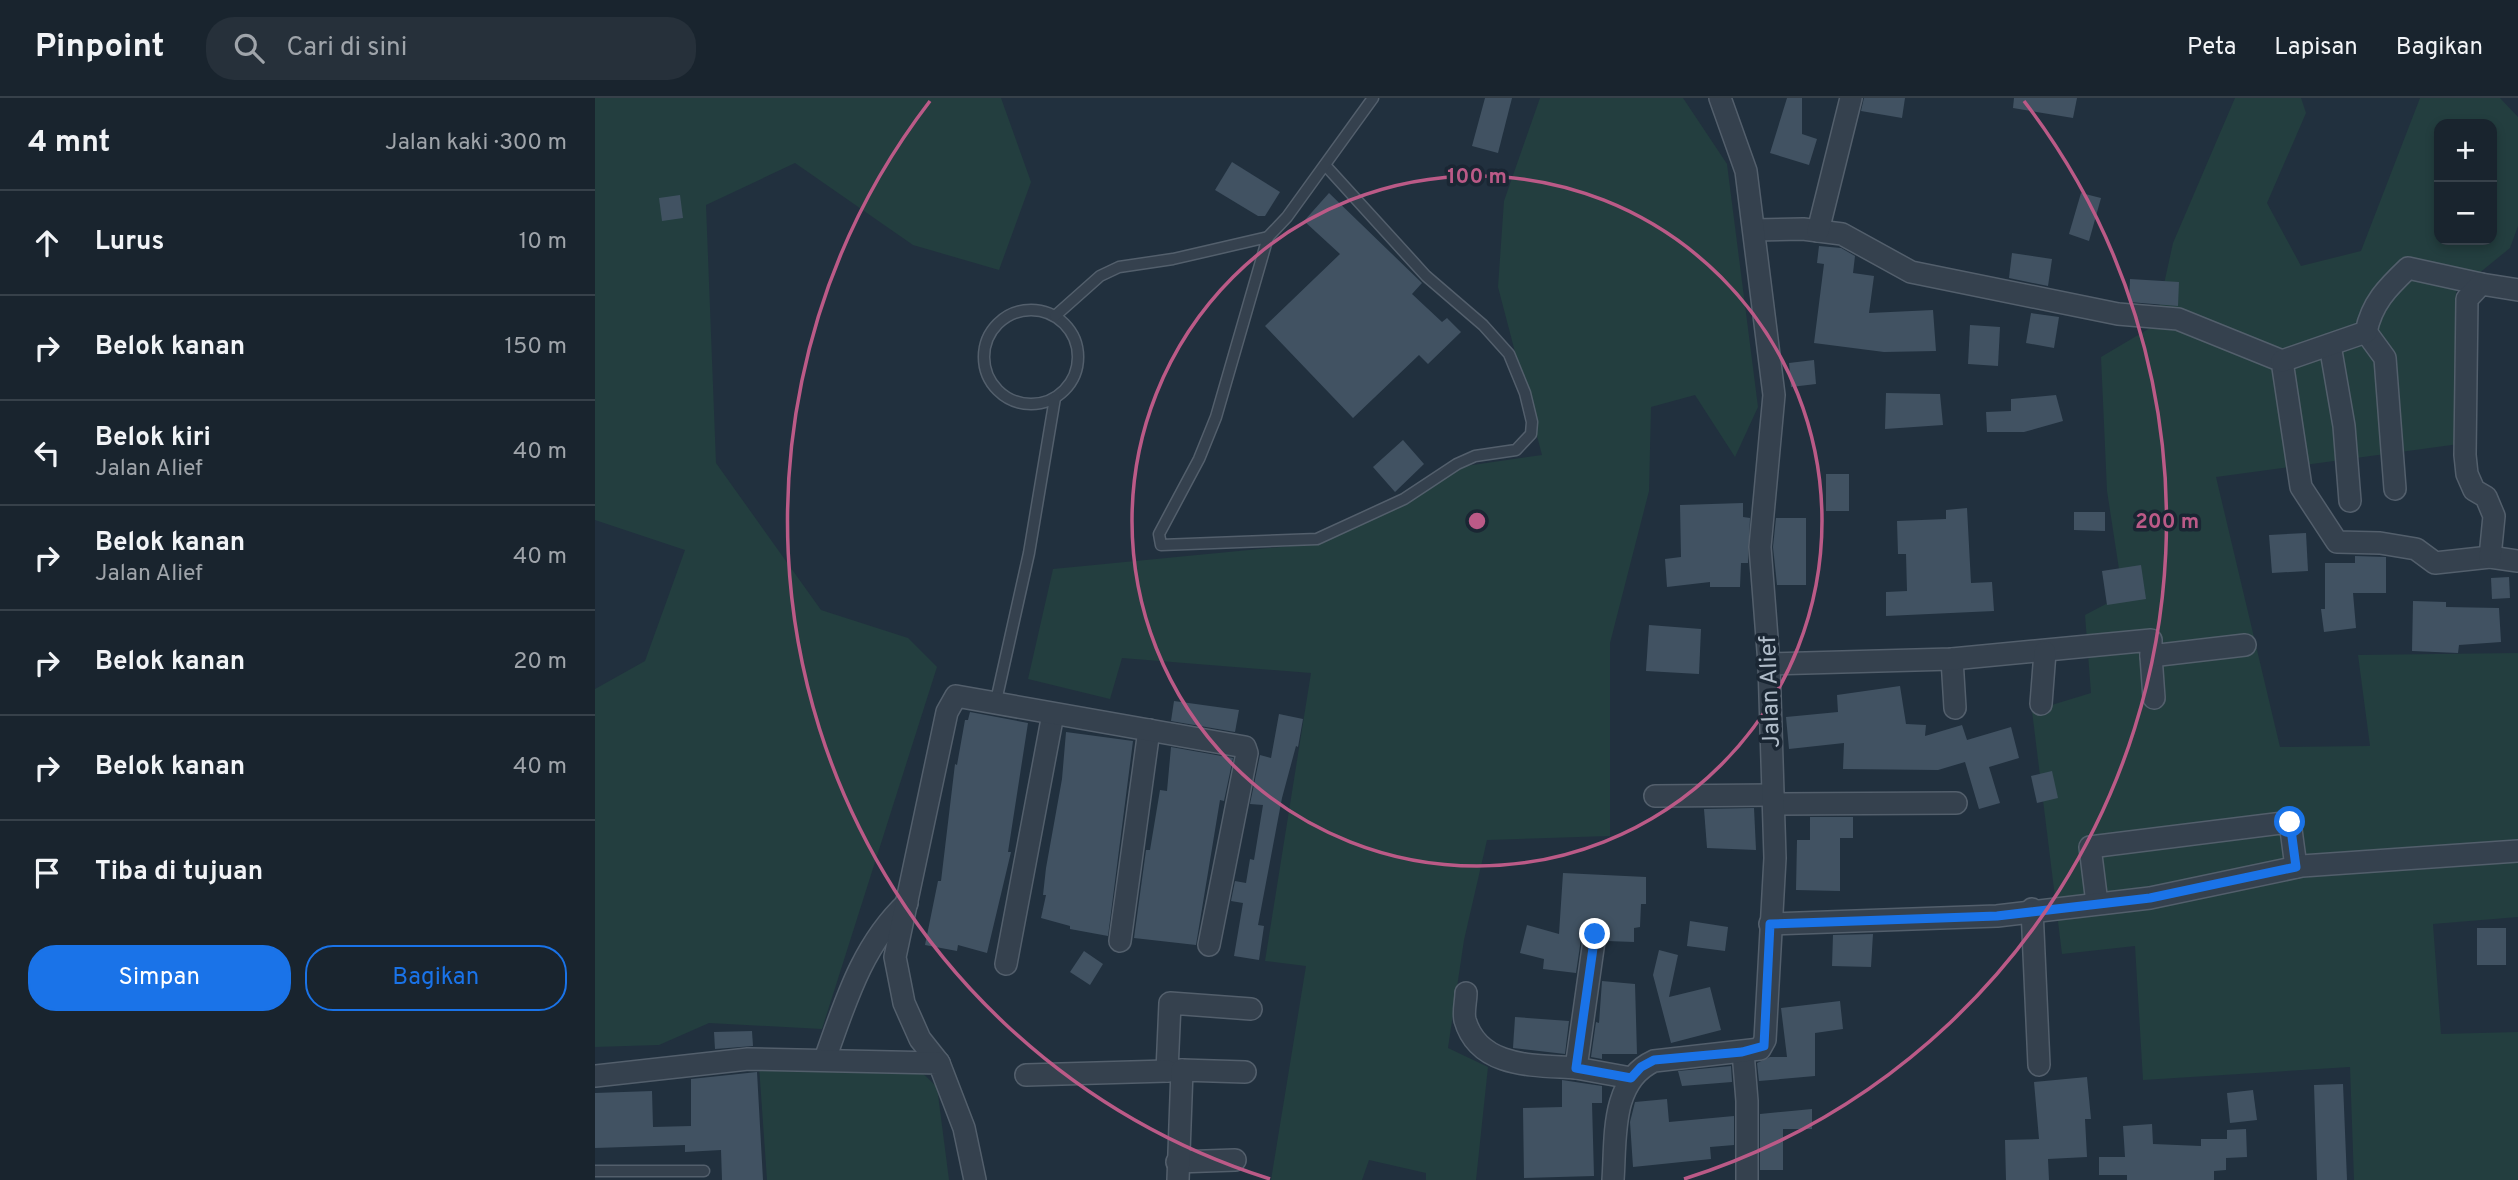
<!DOCTYPE html>
<html lang="id">
<head>
<meta charset="utf-8">
<style>
  :root { --surface:#19242e; --page:#26303a; --text:#f1f3f6; --muted:#9fa4aa; --line:#37414a; --accent:#1a73e8 }
  body { margin:0; font-family:Overpass,sans-serif; background:var(--page); color:var(--text) }
  .controls { position:absolute; right:21px; top:21px; display:grid; overflow:hidden; border-radius:14px; box-shadow:0 4px 10px #0003 }
  .controls button { width:63px; height:63px; display:grid; place-items:center; padding:0; border:0; border-bottom:2px solid var(--line); background:var(--surface); color:var(--text); font:35px sans-serif }
  .stop { position:absolute; width:21px; height:21px; margin:-16px; border:5px solid #1a73e8; border-radius:50%; background:#fff }
  .stop.end { background:#1a73e8; border-color:#fff; box-shadow:0 2px 7px #0008 }
  .list { margin:0; padding:0; list-style:none }
  h2 { display:flex; justify-content:space-between; align-items:center; height:91px; margin:0; padding:0 28px; font-size:30px }
  h2 small { font-size:23px; font-weight:400; color:var(--muted) }
  .list li { display:grid; grid-template-columns:46px 1fr auto; gap:21px; align-items:center; box-sizing:border-box; height:105px; padding:0 28px; border-top:2px solid var(--line) }
  .list b { display:block; font-size:26px; white-space:nowrap }
  .list p { margin:0; font-size:23px; white-space:nowrap; color:var(--muted) }
  .list em { font-size:23px; font-style:normal; color:var(--muted) }
  .actions { display:flex; gap:14px; padding:21px 28px }
  .actions a { flex:1; padding:16px 0; border:2px solid var(--accent); border-radius:28px; text-align:center; font-size:24px; color:var(--accent) }
  .actions .main { background:var(--accent); color:#fff }
  .icon { flex:none; width:38px; height:38px; fill:none; stroke:currentColor; stroke-width:2; stroke-linecap:round; stroke-linejoin:round }
  .map { position:relative; flex:none; width:1923px; height:1082px; overflow:hidden }
  header { display:flex; align-items:center; gap:42px; box-sizing:border-box; height:98px; padding:0 35px; background:var(--surface); border-bottom:2px solid var(--line) }
  header strong { font-size:33px }
  nav { display:flex; gap:38px; margin-inline-start:auto; font-size:24px }
  .search { width:490px; height:63px; background:var(--page); display:flex; align-items:center; gap:18px; box-sizing:border-box; padding:0 24px; border-radius:28px; color:var(--muted); font-size:26px }
  main { display:flex }
  aside { flex:1; background:var(--surface) }
  .map>svg:first-child { display:block }
  .green { fill:#233e3f; fill-rule:evenodd }
  .building { fill:#415262 }
  .lines { fill:none; stroke-linecap:round; stroke-linejoin:round }
  .service-casing { stroke:#535f6c; stroke-width:13 }
  .minor-casing { stroke:#535f6c; stroke-width:24 }
  .service { stroke:#35414e; stroke-width:10 }
  .minor { stroke:#35414e; stroke-width:21 }
  .route { stroke:#1a73e8; stroke-width:9 }
  .ring { fill:none; stroke:#bb5a87; stroke-width:3.5 }
  .labels { text-anchor:middle; stroke-width:7; stroke-linejoin:round; paint-order:stroke }
  .street-label { font-size:24px; fill:#b0bcc9; stroke:#1a2633 }
  .centre { fill:#bb5a87; stroke:#1a2633; stroke-width:3.5 }
  .ring-label { font-size:21px; text-anchor:middle; font-weight:bold; fill:#bb5a87; stroke:#1a2633; stroke-width:7; stroke-linejoin:round; paint-order:stroke }
</style>
</head>
<body>
<header>
<strong>Pinpoint</strong>
<div class="search"><svg class="icon" aria-label="search" viewBox="0 0 24 24"><circle cx="10" cy="10" r="6"/><path d="M15 15l6 6"/></svg>Cari di sini</div>
<nav><a>Peta</a><a>Lapisan</a><a>Bagikan</a></nav>
</header>
<main>
<aside>
<h2>4 mnt<small>Jalan kaki · 300 m</small></h2>
<ul class="list">
<li><svg class="icon" aria-label="ahead" viewBox="0 0 24 24"><path d="M12 20V5M6 11l6-6 6 6"/></svg><div><b>Lurus</b></div><em>10 m</em></li>
<li><svg class="icon" aria-label="right" viewBox="0 0 24 24"><path d="M7 20v-9h11M14 6l5 5-5 5"/></svg><div><b>Belok kanan</b></div><em>150 m</em></li>
<li><svg class="icon" aria-label="left" viewBox="0 0 24 24"><path d="M17 20v-9H6M10 6l-5 5 5 5"/></svg><div><b>Belok kiri</b><p>Jalan Alief</p></div><em>40 m</em></li>
<li><svg class="icon" aria-label="right" viewBox="0 0 24 24"><path d="M7 20v-9h11M14 6l5 5-5 5"/></svg><div><b>Belok kanan</b><p>Jalan Alief</p></div><em>40 m</em></li>
<li><svg class="icon" aria-label="right" viewBox="0 0 24 24"><path d="M7 20v-9h11M14 6l5 5-5 5"/></svg><div><b>Belok kanan</b></div><em>20 m</em></li>
<li><svg class="icon" aria-label="right" viewBox="0 0 24 24"><path d="M7 20v-9h11M14 6l5 5-5 5"/></svg><div><b>Belok kanan</b></div><em>40 m</em></li>
<li><svg class="icon" aria-label="arrive" viewBox="0 0 24 24"><path d="M6 21V4h12l-3 4 3 4H6"/></svg><div><b>Tiba di tujuan</b></div></li>
</ul>
<div class="actions"><a class="main">Simpan</a><a>Bagikan</a></div>
</aside>
<div class="map">
<svg width="1923" height="1082" viewBox="0 0 1923 1082">
  <rect width="100%" height="100%" fill="#21303e"/>
  <!-- green -->
  <g class="green">
    <polygon points="0,0 406,0 436,84 404,172 318,147 200,65 111,107 121,365 226,512 313,540 342,569 227,931 114,925 64,947 0,949 0,591 50,563 90,452 0,422"/>
    <polygon points="945,0 1088,0 1132,66 1163,309 1140,359 1100,297 1056,309 1054,393 1015,545 1015,738 892,742 869,842 853,950 893,969 881,1082 831,1082 831,1075 774,1062 767,1082 676,1082 711,868 670,863 716,575 527,560 515,601 433,581 458,471 726,445 850,371 947,357 903,189 909,103"/>
    <path d="M1640,0H1706L1711,15L1672,105L1706,168L1766,153L1825,0H1905L1923,19V128L1915,150L1861,194L1864,346L1621,379L1685,649L1775,648L1763,557L1923,555V819L1838,826L1846,936L1923,934V1082H1759L1755,969L1548,982L1540,848L1467,856L1437,613L1496,595L1490,517L1528,497L1512,393L1506,259L1560,227L1578,145ZM1844,26H1897V142H1844Z"/>
    <polygon points="317,965 342,989 354,1082 172,1082 164,968"/>
  </g>
  <!-- building -->
  <g class="building">
    <polygon points="890,0 917,0 903,55 877,48"/>
    <polygon points="1192,0 1207,0 1207,36 1222,41 1214,67 1175,55"/>
    <polygon points="1269,0 1310,0 1307,20 1266,13"/>
    <polygon points="1419,0 1482,0 1478,20 1418,10"/>
    <polygon points="637,64 685,94 670,118 663,118 620,92"/>
    <polygon points="734,95 827,185 817,196 847,224 852,220 866,234 833,266 824,257 758,320 670,228 745,156 709,123"/>
    <polygon points="1486,95 1506,100 1494,143 1474,136"/>
    <polygon points="85,97 88,120 67,123 64,100"/>
    <polygon points="1224,148 1246,150 1260,158 1258,175 1279,178 1274,215 1338,212 1341,253 1289,254 1219,245 1229,166 1222,165"/>
    <polygon points="1417,155 1457,161 1453,188 1414,180"/>
    <polygon points="1535,181 1584,184 1583,208 1534,204"/>
    <polygon points="1436,215 1464,219 1459,250 1431,245"/>
    <polygon points="1375,227 1405,229 1403,268 1373,266"/>
    <polygon points="1219,262 1221,286 1196,289 1194,265"/>
    <polygon points="1291,295 1345,296 1348,327 1290,331"/>
    <polygon points="1461,297 1468,323 1429,334 1392,334 1391,314 1416,313 1416,301"/>
    <polygon points="808,342 829,366 800,394 778,369"/>
    <rect x="1231" y="376" width="23" height="37"/>
    <polygon points="1148,405 1148,419 1155,420 1153,465 1146,465 1145,489 1115,489 1115,484 1072,489 1070,461 1086,459 1085,407"/>
    <polygon points="1372,410 1376,485 1397,484 1399,513 1291,518 1291,494 1312,493 1311,456 1303,456 1302,423 1351,421 1351,412"/>
    <polygon points="1479,414 1510,414 1510,433 1479,432"/>
    <polygon points="1181,420 1211,420 1211,487 1182,487 1178,449"/>
    <polygon points="1711,435 1713,473 1677,475 1674,437"/>
    <polygon points="1760,458 1791,459 1791,495 1758,495 1761,530 1729,534 1726,511 1730,511 1730,465 1760,465"/>
    <polygon points="1546,467 1551,501 1512,507 1507,473"/>
    <polygon points="1914,479 1915,500 1897,501 1896,480"/>
    <polygon points="1818,503 1851,504 1851,509 1904,510 1906,544 1864,547 1863,555 1817,553"/>
    <polygon points="1054,527 1106,531 1104,576 1051,573"/>
    <polygon points="1305,588 1311,626 1331,627 1330,638 1367,627 1372,642 1416,629 1424,660 1394,669 1405,705 1384,711 1370,664 1343,672 1248,671 1249,645 1194,651 1191,619 1243,614 1242,597"/>
    <polygon points="579,603 644,612 640,634 576,623"/>
    <polygon points="375,614 433,625 413,754 416,754 392,855 363,847 362,853 330,847 343,783 346,783 360,666 362,667 370,622 373,622"/>
    <polygon points="684,616 708,621 703,649 701,648 687,700 663,827 669,828 664,862 639,858 648,805 636,803 640,783 651,785 655,761 659,762 668,707 655,706 665,657 676,660"/>
    <polygon points="471,634 538,643 513,838 475,831 475,828 446,820 451,797 448,797 451,770 467,681"/>
    <polygon points="576,649 638,660 629,703 625,702 601,847 539,840 551,752 555,752 565,692 572,693"/>
    <polygon points="1457,673 1463,700 1442,705 1436,678"/>
    <polygon points="1159,710 1161,752 1112,750 1109,711"/>
    <polygon points="1215,719 1258,719 1258,740 1245,740 1245,793 1201,792 1202,742 1215,742"/>
    <polygon points="968,775 1051,779 1051,806 1046,806 1045,829 1039,830 1039,844 1012,843 1009,826 995,824 987,834 981,875 948,871 949,861 925,855 932,827 964,836"/>
    <polygon points="1095,823 1133,829 1130,853 1092,848"/>
    <rect x="1882" y="830" width="29" height="37"/>
    <polygon points="1278,836 1276,869 1237,868 1238,837"/>
    <polygon points="1064,852 1083,857 1074,899 1115,889 1126,932 1076,945 1058,877"/>
    <polygon points="489,853 508,866 495,887 475,874"/>
    <polygon points="1007,883 1040,886 1042,956 1007,956 1007,961 996,959 1001,924 1004,925"/>
    <polygon points="1245,903 1248,931 1220,935 1220,978 1164,983 1162,965 1175,959 1192,959 1186,910"/>
    <polygon points="920,919 974,923 970,956 918,950"/>
    <polygon points="157,933 158,948 120,951 119,934"/>
    <polygon points="1136,968 1137,984 1087,988 1083,973"/>
    <polygon points="162,974 168,1082 127,1082 126,1052 90,1054 90,1047 0,1050 0,995 57,993 58,1029 96,1028 96,981"/>
    <polygon points="1492,979 1496,1021 1490,1021 1492,1059 1453,1061 1454,1082 1411,1082 1410,1042 1444,1041 1439,984"/>
    <polygon points="967,982 1007,988 1007,1005 997,1005 999,1078 929,1080 928,1010 967,1009"/>
    <polygon points="1748,986 1752,1082 1722,1082 1719,987"/>
    <polygon points="1658,992 1662,1022 1635,1025 1632,995"/>
    <polygon points="1072,1001 1074,1024 1139,1018 1139,1047 1115,1049 1116,1061 1038,1069 1035,1024 1040,1004"/>
    <polygon points="1217,1011 1217,1031 1188,1031 1188,1072 1165,1072 1165,1016"/>
    <polygon points="1557,1026 1558,1046 1606,1048 1606,1041 1632,1041 1632,1032 1651,1031 1652,1059 1631,1060 1631,1072 1619,1073 1619,1082 1532,1082 1532,1077 1504,1077 1504,1059 1530,1059 1528,1028"/>
  </g>
  <g class="lines">
    <!-- service casing -->
    <g class="service-casing">
      <g id="service">
        <polyline points="673,139 621,319 604,361 564,436 566,447 722,441 809,401 862,366 880,358 921,352 936,336 937,324 930,295 914,256 888,227 831,178 730,67"/>
        <circle cx="436" cy="259" r="47"/>
        <polyline points="460,218 505,178 524,169 578,161 673,139 692,119 778,0"/>
        <polyline points="401,603 434,455 460,300"/>
        <polyline points="0,1073 109,1073"/>
      </g>
    </g>
    <!-- minor casing -->
    <g class="minor-casing">
      <g id="minor">
        <polyline points="1159,132 1208,131 1247,136 1316,174 1523,216 1583,221 1687,263 1706,389 1742,444 1785,445 1821,451 1840,465 1895,459 1923,463"/>
        <polyline points="1223,133 1256,0"/>
        <polyline points="1771,234 1790,260 1800,391"/>
        <polyline points="1735,247 1749,328 1755,403"/>
        <path d="M1687,263L1771,234C1777,205 1792,190 1813,170L1886,186"/>
        <polyline points="1895,459 1899,418 1891,399 1879,392 1872,376 1870,357 1872,201 1886,186 1923,192"/>
        <polyline points="1556,558 1559,600"/>
        <polyline points="1357,561 1360,610"/>
        <polyline points="1174,566 1357,561 1556,542 1556,558 1650,547"/>
        <polyline points="1446,606 1450,554"/>
        <polyline points="1060,698 1178,697"/>
        <polyline points="1179,706 1361,705"/>
        <polyline points="1502,805 1495,749 1695,724 1701,769"/>
        <polyline points="1437,811 1444,967"/>
        <polyline points="1175,826 1402,818 1555,800 1707,768 1923,753"/>
        <polyline points="1000,836 981,970 1036,980"/>
        <polyline points="525,843 554,632"/>
        <polyline points="411,866 458,616"/>
        <path d="M871,895C871,903 868,914 870,922C884,971 941,967 981,970"/>
        <polyline points="1148,954 1152,1003 1152,1082"/>
        <path d="M230,961C250,905 267,847 312,805"/>
        <polyline points="344,965 325,941 309,905 300,859 352,614 361,598 650,649 652,655 614,847"/>
        <polyline points="587,972 572,973 575,905 656,911"/>
        <polyline points="431,977 572,973"/>
        <polyline points="0,978 153,961 344,965 369,1030 380,1082"/>
        <polyline points="582,1064 640,1062"/>
        <polyline points="583,1082 587,972 650,974"/>
        <path d="M1018,1082C1021,1041 1015,983 1059,963L1165,951L1170,942L1180,760L1174,566L1165,449L1179,297L1151,73L1125,0"/>
      </g>
    </g>
    <!-- service -->
    <use href="#service" class="service"/>
    <!-- minor -->
    <use href="#minor" class="minor"/>
  </g>
  <g class="lines">
    <!-- route -->
    <polyline class="route" points="1000,836 981,970 1036,980 1046,969 1059,962 1147,954 1169,948 1175,826 1402,818 1555,800 1701,769 1695,724"/>
  </g>
  <!-- distance rings -->
  <g class="ring">
    <circle cx="882" cy="423" r="345"/>
    <path d="M675 1081A690 690 0 0 1 335 3M1429 3A690 690 0 0 1 1089 1081"/>
  </g>
  <g class="labels">
    <!-- street labels -->
    <g class="street-label">
      <text transform="translate(1174 594) rotate(-92)" y="8">Jalan Alief</text>
    </g>
  </g>
  <circle cx="882" cy="423" r="10" class="centre"/>
  <g class="ring-label">
    <text x="882" y="85">100 m</text>
    <text x="1572" y="430">200 m</text>
  </g>
</svg>
<div class="controls">
<button>+</button>
<button>−</button>
</div>
<div class="stop" style="left:1695px;top:724px"></div>
<div class="stop end" style="left:1000px;top:836px"></div>
</div>
</main>
</body>
</html>
